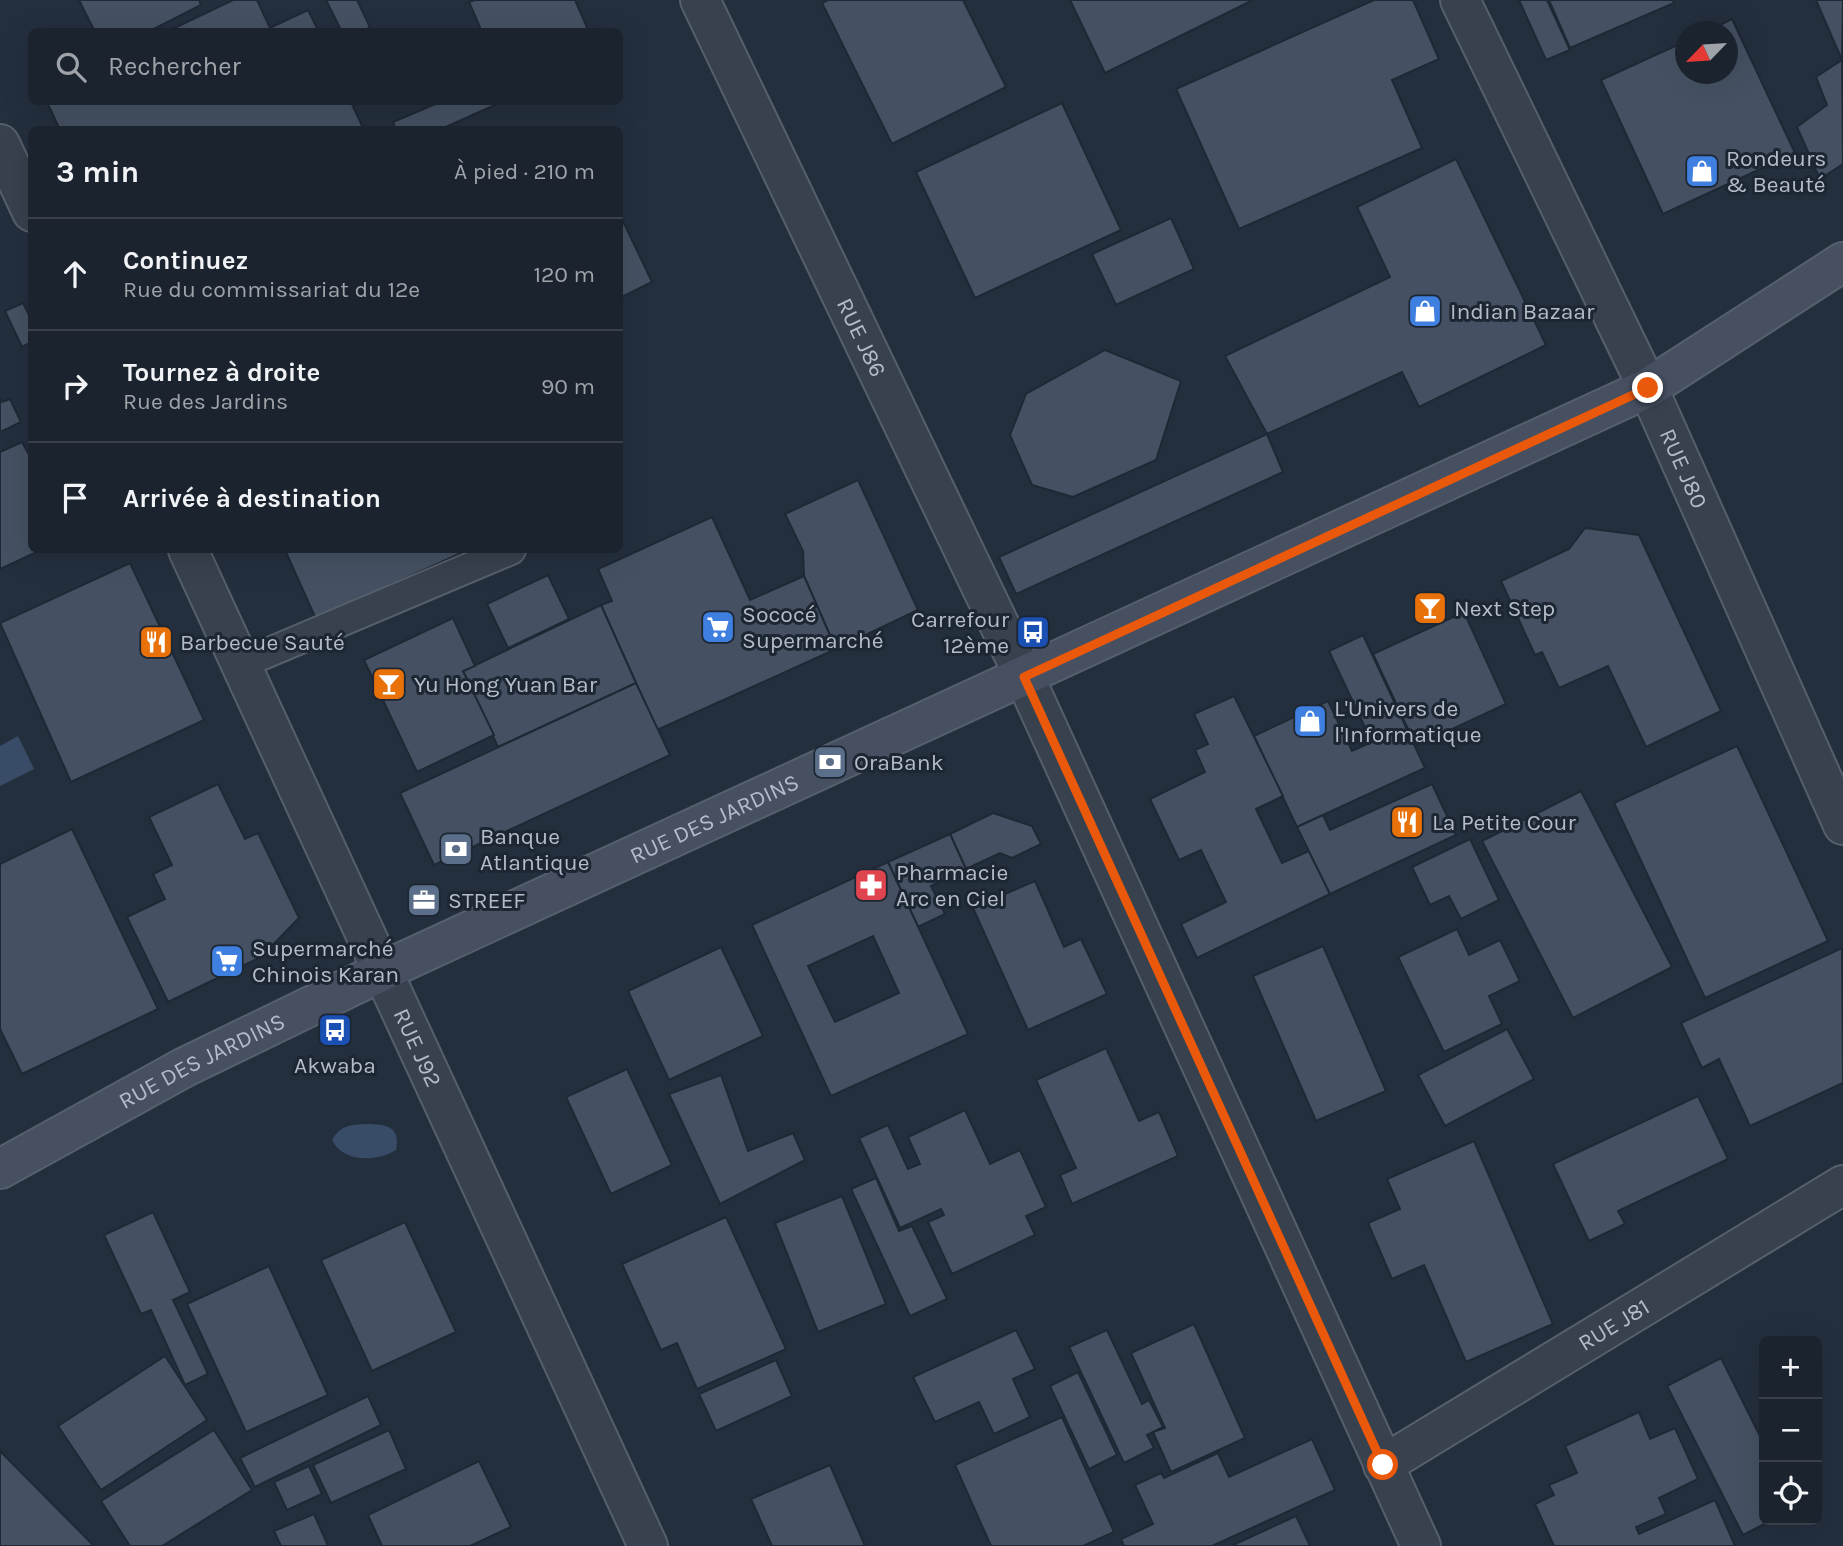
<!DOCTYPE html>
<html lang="fr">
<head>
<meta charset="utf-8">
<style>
  :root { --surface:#1b232e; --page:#282f3a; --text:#f1f3f6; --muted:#a0a4aa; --line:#39404a }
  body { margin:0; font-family:Karla,sans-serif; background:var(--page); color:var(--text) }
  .controls { position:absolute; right:21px; bottom:21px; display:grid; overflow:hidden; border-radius:10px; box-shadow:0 7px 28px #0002 }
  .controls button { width:63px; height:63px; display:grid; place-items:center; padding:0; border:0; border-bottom:2px solid var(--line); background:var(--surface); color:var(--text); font:35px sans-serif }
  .compass { position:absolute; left:1675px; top:21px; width:63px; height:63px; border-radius:50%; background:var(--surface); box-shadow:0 7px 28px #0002; rotate:245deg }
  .stop { position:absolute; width:21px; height:21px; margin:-16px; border:5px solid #ea580c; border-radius:50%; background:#fff }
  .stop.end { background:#ea580c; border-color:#fff; box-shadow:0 2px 7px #0008 }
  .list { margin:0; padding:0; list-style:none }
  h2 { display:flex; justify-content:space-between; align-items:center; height:91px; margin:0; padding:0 28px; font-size:30px }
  h2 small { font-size:23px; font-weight:400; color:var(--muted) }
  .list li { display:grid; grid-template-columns:46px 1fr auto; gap:21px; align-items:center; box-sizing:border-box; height:112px; padding:0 28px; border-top:2px solid var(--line) }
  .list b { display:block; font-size:26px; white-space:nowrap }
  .list p { margin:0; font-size:23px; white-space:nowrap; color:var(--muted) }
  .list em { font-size:23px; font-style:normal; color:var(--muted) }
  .icon { flex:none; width:38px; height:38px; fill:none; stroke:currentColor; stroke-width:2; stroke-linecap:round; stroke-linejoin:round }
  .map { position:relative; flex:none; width:1843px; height:1546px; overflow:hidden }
  .search { position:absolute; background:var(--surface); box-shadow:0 7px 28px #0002; left:28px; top:28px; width:595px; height:77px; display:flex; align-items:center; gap:18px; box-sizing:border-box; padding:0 24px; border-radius:10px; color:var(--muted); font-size:26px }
  .panel { position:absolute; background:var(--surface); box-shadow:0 7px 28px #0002; left:28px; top:126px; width:595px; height:427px; border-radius:10px }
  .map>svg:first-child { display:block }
  .water { fill:#394c67 }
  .building { fill:#455162; stroke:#1f2835; stroke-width:2; fill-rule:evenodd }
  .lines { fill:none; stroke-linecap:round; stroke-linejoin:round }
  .service-casing { stroke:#565f6c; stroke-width:32 }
  .minor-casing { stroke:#565f6c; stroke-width:42 }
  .tertiary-casing { stroke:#565f6c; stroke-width:42 }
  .secondary-casing { stroke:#565f6c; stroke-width:42 }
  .service { stroke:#38414e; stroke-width:28 }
  .minor { stroke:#38414e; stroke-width:38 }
  .tertiary { stroke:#38414e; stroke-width:38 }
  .secondary { stroke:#465061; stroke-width:38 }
  .route { stroke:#ea580c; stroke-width:9 }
  .labels { text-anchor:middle; stroke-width:6; stroke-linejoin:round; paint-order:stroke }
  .poi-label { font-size:23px; fill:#b4bcc9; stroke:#1d2633; text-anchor:start }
  .street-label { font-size:23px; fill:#b4bcc9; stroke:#1d2633 }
</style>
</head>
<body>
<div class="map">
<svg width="1843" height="1546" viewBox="0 0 1843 1546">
  <rect width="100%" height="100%" fill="#242f3e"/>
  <!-- water -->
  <g class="water">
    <polygon points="18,736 34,769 0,786 0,746"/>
    <path d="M367,1124C387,1124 401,1127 396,1150C377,1162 343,1163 332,1140C341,1125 350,1125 367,1124Z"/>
  </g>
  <!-- building -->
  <g class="building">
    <polygon points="79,0 199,0 201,5 148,32 95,32"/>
    <polygon points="233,0 257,0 270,28 308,10 319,32 166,32"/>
    <polygon points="326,0 357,0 370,27 361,32 342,32"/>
    <polygon points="475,0 575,0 589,32 482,32 469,2"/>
    <polygon points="828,0 963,0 1006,87 892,144 822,3"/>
    <polygon points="1070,0 1253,0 1105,73"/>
    <polygon points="1374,0 1413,0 1439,59 1392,80 1422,148 1239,229 1176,89"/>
    <polygon points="1519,0 1547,0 1570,50 1546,60"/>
    <polygon points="1549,0 1673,0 1674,3 1570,48"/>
    <polygon points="1816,0 1843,0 1842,60"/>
    <polygon points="1732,19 1795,153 1663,214 1601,80 1686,41 1686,74 1728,74 1728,32 1706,32"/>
    <polygon points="1842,60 1843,164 1820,179 1797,127 1827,105 1816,77"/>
    <polygon points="47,102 351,102 364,130 60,130"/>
    <polygon points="440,102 493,102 495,105 439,130 396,130 393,122"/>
    <polygon points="1062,103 1121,230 975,298 916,172"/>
    <polygon points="1456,159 1546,345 1419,407 1402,372 1267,434 1225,356 1390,277 1357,207"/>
    <polygon points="620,215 652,282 620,298"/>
    <polygon points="1171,218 1194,269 1116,305 1092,254"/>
    <polygon points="23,303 32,321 32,342 22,347 5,311"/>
    <polygon points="1105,350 1181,381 1156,460 1073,497 1032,485 1010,435 1026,394"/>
    <polygon points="0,397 2,402 10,399 21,422 0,432"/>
    <polygon points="1267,434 1283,472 1016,594 999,557"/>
    <polygon points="22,442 32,460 32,550 41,550 0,569 0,452"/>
    <polygon points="858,480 918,610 836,649 804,576 803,551 785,514"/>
    <polygon points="712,517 750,600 804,576 836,649 657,730 601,605 612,601 598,569"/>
    <polygon points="1585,528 1639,535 1721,711 1646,747 1608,666 1559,688 1542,652 1535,655 1501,581 1569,549"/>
    <polygon points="285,550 468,550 316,619"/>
    <polygon points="130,563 204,720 71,782 0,623"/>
    <polygon points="548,575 569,619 508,648 487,604"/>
    <polygon points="601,605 636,683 498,747 463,671"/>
    <polygon points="1464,612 1506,704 1416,746 1373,654"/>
    <polygon points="453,618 475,666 463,671 494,735 417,772 364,660"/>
    <polygon points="1363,635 1425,768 1297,827 1254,736 1328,701 1352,751 1372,742 1329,651"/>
    <polygon points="636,683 670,755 434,865 400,793"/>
    <polygon points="1234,696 1283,796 1256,809 1282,863 1309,851 1330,894 1197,958 1181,924 1226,902 1201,850 1179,860 1150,799 1205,772 1195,750 1208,744 1194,714"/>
    <polygon points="1737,746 1828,941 1705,998 1614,803"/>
    <polygon points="218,784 245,839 258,833 299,918 261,957 168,1002 127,917 165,899 153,874 172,865 149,817"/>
    <polygon points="1432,784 1456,835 1330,894 1297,827 1323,815 1330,830"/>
    <polygon points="1581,791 1672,967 1573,1018 1482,841"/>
    <polygon points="993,813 1032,826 1041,844 1012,858 1000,853 966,869 950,834"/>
    <polygon points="72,829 158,1009 22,1074 0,1029 0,864"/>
    <polygon points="950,834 966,869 931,886 945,914 918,927 888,862"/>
    <polygon points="1470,839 1499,900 1461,919 1449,896 1430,905 1412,867"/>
    <path d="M888,862L968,1034L831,1096L752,925ZM873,936L899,993L835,1022L808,966Z"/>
    <polygon points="1035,881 1064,947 1081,939 1107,994 1028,1030 973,908"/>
    <polygon points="1457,929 1469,955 1500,940 1520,981 1489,996 1502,1024 1444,1052 1398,957"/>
    <polygon points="1323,946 1386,1091 1316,1121 1253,976"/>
    <polygon points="721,947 763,1036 669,1080 628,991"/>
    <polygon points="1842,948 1843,1083 1750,1126 1719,1059 1702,1068 1681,1023"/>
    <polygon points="1507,1029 1534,1079 1445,1126 1418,1075"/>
    <polygon points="1106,1048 1139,1121 1159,1112 1178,1156 1072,1204 1060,1175 1076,1168 1036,1080"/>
    <polygon points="627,1069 672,1165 611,1194 566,1097"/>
    <polygon points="721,1075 748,1151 793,1133 805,1160 720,1204 669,1094"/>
    <polygon points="1698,1096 1728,1159 1618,1211 1625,1224 1589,1241 1553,1164"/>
    <polygon points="965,1110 990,1164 1020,1150 1046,1207 1026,1216 1035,1235 952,1274 928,1222 944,1215 941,1209 900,1228 859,1138 888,1125 908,1169 920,1164 908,1137"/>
    <polygon points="1474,1141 1553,1324 1466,1362 1424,1265 1392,1279 1368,1223 1400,1209 1387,1179"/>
    <polygon points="876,1178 899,1231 912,1226 947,1299 910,1316 851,1189"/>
    <polygon points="842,1196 886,1304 818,1332 775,1223"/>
    <polygon points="153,1212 190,1292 173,1300 208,1374 185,1385 151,1310 141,1314 104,1235"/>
    <polygon points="726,1217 786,1349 697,1389 677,1343 661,1350 622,1264"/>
    <polygon points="405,1222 456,1332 372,1371 321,1260"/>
    <polygon points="269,1266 328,1395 246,1432 187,1304"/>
    <polygon points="1194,1324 1245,1438 1171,1472 1153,1432 1165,1428 1131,1353"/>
    <polygon points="1016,1330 1035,1369 1013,1379 1030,1417 994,1434 979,1402 935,1422 913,1377"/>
    <polygon points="1107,1330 1142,1404 1149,1400 1163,1427 1147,1435 1154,1448 1124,1463 1069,1347"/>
    <polygon points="165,1356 207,1420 101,1490 58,1426"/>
    <polygon points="1721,1358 1764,1444 1764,1520 1772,1520 1743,1535 1667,1386"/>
    <polygon points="776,1360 792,1396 716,1431 699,1394"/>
    <polygon points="1078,1372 1117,1455 1089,1469 1050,1386"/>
    <polygon points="368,1396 381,1425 255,1487 240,1458"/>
    <polygon points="1639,1412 1650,1439 1675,1428 1698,1479 1659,1498 1666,1514 1636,1527 1639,1534 1715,1500 1735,1546 1554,1546 1535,1504 1554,1495 1549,1485 1577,1473 1565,1446"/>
    <polygon points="1062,1417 1114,1532 1083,1546 991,1546 955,1465"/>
    <polygon points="214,1430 252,1490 162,1546 130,1546 101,1501"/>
    <polygon points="389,1430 406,1469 331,1503 313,1465"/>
    <polygon points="1312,1439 1335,1490 1212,1546 1124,1546 1121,1539 1153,1524 1135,1485 1161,1473 1164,1478 1218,1453 1229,1477"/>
    <polygon points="0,1451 94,1546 0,1546"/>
    <polygon points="479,1461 511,1527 470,1546 382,1546 368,1515"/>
    <polygon points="830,1465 865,1546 772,1546 751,1499"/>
    <polygon points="309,1466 322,1494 287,1510 274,1482"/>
    <polygon points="314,1514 328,1546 281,1546 274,1531"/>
    <polygon points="1296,1516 1310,1546 1231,1546"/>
  </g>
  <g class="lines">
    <!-- service casing -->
    <g class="service-casing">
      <polyline id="service" points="241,664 511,550"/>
    </g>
    <!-- minor casing -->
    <g class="minor-casing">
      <g id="minor">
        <path id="s1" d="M700,0L1024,676L1421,1546"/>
        <polyline points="0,144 32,212"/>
        <path id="s2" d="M1648,388L1843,825"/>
        <path id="s3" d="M188,550L648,1546"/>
        <path id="s4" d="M1383,1465L1843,1185"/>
      </g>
    </g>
    <!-- tertiary casing -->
    <g class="tertiary-casing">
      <polyline id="tertiary" points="1460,0 1648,388"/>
    </g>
    <!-- secondary casing -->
    <g class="secondary-casing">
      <g id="secondary">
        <path id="s5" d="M0,1169L185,1067L383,971L1648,388L1843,262"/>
      </g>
    </g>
    <!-- service -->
    <use href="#service" class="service"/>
    <!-- minor -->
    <use href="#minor" class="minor"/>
    <!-- tertiary -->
    <use href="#tertiary" class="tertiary"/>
    <!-- secondary -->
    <use href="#secondary" class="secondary"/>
  </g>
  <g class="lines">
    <!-- route -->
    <polyline class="route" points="1383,1465 1024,677 1648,388"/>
  </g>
  <!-- icons -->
  <defs>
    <g id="shop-square" transform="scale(1.75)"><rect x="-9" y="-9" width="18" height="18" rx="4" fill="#3f7fe0" stroke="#1d2633"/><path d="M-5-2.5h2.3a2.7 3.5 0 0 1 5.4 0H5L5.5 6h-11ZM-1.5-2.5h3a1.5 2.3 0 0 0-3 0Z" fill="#fff"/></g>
    <g id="bar-square" transform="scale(1.75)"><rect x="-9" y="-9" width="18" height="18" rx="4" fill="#e8710a" stroke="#1d2633"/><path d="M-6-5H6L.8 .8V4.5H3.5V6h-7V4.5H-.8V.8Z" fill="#fff"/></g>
    <g id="supermarket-square" transform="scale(1.75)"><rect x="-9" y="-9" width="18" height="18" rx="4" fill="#3f7fe0" stroke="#1d2633"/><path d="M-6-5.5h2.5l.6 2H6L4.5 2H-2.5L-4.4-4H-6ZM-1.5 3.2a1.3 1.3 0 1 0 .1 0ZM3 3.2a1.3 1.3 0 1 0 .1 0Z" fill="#fff"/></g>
    <g id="bus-square" transform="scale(1.75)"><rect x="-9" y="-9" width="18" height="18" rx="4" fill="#1a4fb4" stroke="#1d2633"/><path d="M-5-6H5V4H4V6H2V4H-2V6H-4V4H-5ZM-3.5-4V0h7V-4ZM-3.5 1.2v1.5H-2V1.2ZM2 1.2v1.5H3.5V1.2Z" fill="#fff"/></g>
    <g id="restaurant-square" transform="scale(1.75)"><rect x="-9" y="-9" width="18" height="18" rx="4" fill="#e8710a" stroke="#1d2633"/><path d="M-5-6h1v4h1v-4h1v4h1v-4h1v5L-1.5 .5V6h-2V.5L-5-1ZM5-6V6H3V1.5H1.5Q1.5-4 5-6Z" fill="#fff"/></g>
    <g id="bank-square" transform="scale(1.75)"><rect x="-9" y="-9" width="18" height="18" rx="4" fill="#5c6f8a" stroke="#1d2633"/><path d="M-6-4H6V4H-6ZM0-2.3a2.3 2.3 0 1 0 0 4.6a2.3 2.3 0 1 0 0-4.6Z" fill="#fff"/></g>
    <g id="pharmacy-square" transform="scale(1.75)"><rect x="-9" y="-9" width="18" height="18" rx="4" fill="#e0444e" stroke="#1d2633"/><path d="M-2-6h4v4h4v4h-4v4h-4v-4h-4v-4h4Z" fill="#fff"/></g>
    <g id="office-square" transform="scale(1.75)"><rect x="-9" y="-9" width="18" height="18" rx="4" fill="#5c6f8a" stroke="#1d2633"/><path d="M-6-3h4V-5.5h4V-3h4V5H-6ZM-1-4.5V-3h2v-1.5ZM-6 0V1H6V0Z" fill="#fff"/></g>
  </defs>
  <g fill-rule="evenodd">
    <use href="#shop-square" x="1702" y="171"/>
    <use href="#shop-square" x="1425" y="311"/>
    <use href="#bar-square" x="1430" y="608"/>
    <use href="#supermarket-square" x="718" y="627"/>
    <use href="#bus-square" x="1033" y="632"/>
    <use href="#restaurant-square" x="156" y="642"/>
    <use href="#bar-square" x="389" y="684"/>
    <use href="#shop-square" x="1310" y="721"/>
    <use href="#bank-square" x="830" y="762"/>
    <use href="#restaurant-square" x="1407" y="822"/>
    <use href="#bank-square" x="456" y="849"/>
    <use href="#pharmacy-square" x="871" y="885"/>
    <use href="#office-square" x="424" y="900"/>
    <use href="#supermarket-square" x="227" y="961"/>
    <use href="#bus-square" x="335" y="1030"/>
  </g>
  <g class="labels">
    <!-- poi labels -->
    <g class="poi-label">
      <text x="1726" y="166">Rondeurs<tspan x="1726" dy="26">&amp; Beauté</tspan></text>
      <text x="1450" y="319">Indian Bazaar</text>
      <text x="1454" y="616">Next Step</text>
      <text x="742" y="622">Sococé<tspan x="742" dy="26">Supermarché</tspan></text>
      <text x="1009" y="627" text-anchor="end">Carrefour<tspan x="1009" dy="26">12ème</tspan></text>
      <text x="180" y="650">Barbecue Sauté</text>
      <text x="414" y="692">Yu Hong Yuan Bar</text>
      <text x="1334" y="716">L'Univers de<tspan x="1334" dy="26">l'Informatique</tspan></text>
      <text x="854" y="770">OraBank</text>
      <text x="1432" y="830">La Petite Cour</text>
      <text x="480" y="844">Banque<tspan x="480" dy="26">Atlantique</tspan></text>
      <text x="896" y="880">Pharmacie<tspan x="896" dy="26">Arc en Ciel</tspan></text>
      <text x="448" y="908">STREEF</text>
      <text x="252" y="956">Supermarché<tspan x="252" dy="26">Chinois Karan</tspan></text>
      <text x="335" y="1073" text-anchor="middle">Akwaba</text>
    </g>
    <!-- street labels -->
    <g class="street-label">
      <text dy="8" stroke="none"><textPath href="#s1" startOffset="374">RUE J86</textPath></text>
      <text dy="8" stroke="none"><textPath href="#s2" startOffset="88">RUE J80</textPath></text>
      <text dy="8" stroke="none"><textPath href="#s5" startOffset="796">RUE DES JARDINS</textPath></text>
      <text dy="8" stroke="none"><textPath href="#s3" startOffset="548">RUE J92</textPath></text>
      <text dy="8" stroke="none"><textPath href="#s5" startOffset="229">RUE DES JARDINS</textPath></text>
      <text dy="8" stroke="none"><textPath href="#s4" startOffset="270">RUE J81</textPath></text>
    </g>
  </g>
</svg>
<div class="controls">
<button>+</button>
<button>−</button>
<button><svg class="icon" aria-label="locate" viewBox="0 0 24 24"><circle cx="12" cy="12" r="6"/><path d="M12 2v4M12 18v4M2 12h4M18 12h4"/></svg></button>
</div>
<svg class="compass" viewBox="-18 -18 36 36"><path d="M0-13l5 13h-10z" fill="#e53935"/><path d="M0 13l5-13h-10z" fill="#a0a4aa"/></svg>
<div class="stop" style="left:1383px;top:1465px"></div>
<div class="stop end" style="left:1648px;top:388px"></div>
<div class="search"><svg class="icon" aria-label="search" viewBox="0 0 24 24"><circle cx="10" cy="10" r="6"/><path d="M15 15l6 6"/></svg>Rechercher</div>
<section class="panel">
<h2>3 min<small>À pied · 210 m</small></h2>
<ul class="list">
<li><svg class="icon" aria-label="ahead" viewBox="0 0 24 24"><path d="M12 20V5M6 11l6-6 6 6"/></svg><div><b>Continuez</b><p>Rue du commissariat du 12e</p></div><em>120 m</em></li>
<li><svg class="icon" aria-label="right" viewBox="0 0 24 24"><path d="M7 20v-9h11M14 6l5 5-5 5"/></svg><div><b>Tournez à droite</b><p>Rue des Jardins</p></div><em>90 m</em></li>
<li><svg class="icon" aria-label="arrive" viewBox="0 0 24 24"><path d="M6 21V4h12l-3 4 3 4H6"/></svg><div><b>Arrivée à destination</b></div></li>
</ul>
</section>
</div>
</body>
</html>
